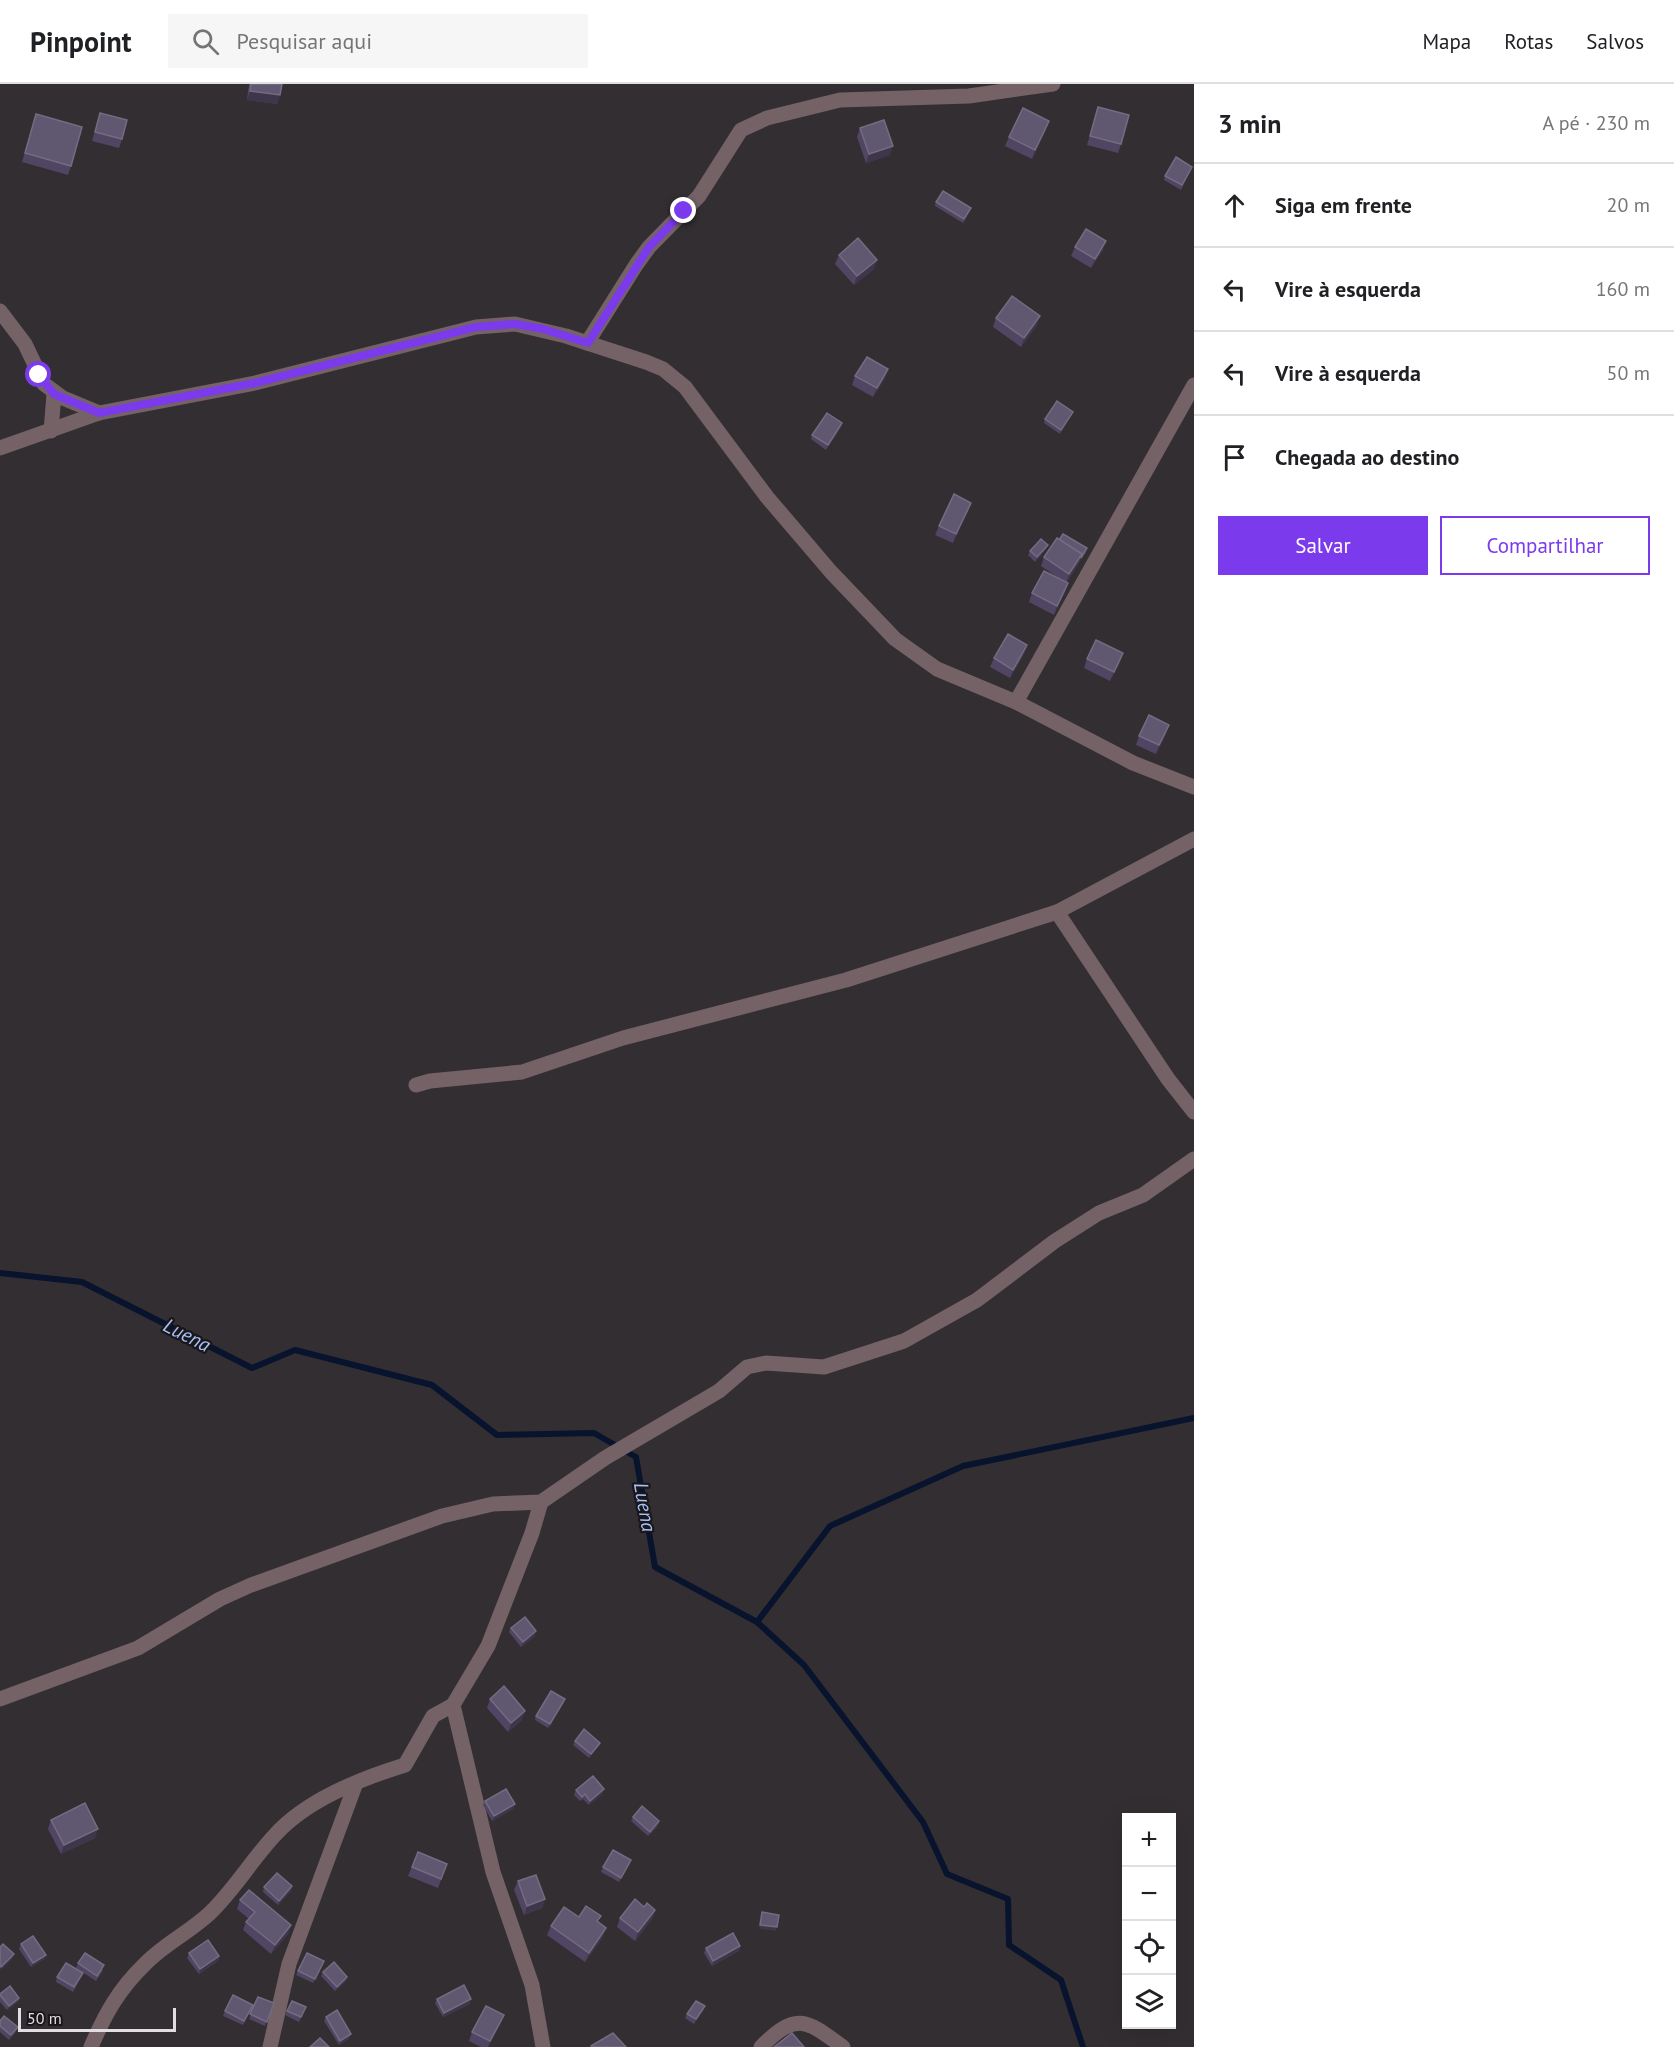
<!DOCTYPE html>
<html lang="pt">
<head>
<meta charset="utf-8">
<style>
  :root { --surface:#fff; --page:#f6f6f6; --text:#202124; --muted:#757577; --line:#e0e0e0; --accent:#7c3aed }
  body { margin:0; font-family:"PT Sans",sans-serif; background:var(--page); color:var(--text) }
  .controls { position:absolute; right:18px; bottom:18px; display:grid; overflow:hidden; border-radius:0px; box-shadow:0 6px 24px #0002 }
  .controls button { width:54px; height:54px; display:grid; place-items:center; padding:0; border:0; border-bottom:2px solid var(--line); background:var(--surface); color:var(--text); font:30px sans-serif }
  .scale { position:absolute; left:18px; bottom:15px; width:158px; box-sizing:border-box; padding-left:6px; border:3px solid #e1dde0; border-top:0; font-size:16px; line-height:21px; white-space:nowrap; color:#e1dde0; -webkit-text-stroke:4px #191719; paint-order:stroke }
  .stop { position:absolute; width:18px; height:18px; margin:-14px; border:4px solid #7c3aed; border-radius:50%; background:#fff }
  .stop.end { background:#7c3aed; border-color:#fff; box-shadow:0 2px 6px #0008 }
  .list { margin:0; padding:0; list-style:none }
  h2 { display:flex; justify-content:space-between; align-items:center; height:78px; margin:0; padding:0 24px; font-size:26px }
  h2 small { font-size:20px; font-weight:400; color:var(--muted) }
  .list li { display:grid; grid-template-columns:39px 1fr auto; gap:18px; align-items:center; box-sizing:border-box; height:84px; padding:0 24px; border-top:2px solid var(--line) }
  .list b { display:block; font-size:22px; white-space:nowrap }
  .list em { font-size:20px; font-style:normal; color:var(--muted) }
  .actions { display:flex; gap:12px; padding:18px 24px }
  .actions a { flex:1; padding:14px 0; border:2px solid var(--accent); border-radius:0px; text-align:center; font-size:21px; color:var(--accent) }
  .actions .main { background:var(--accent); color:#fff }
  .icon { flex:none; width:33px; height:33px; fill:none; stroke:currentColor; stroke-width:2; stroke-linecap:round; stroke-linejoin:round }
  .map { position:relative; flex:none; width:1194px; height:1963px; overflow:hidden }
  header { display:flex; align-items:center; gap:36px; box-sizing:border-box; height:84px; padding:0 30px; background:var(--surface); border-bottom:2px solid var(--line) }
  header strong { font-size:28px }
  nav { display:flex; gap:33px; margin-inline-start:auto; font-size:21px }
  .search { width:420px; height:54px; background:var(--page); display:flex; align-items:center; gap:15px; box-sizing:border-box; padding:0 21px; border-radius:0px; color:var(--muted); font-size:22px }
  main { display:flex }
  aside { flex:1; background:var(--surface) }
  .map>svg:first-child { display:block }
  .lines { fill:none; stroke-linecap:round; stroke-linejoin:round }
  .stream { stroke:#08132d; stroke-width:6 }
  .minor { stroke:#746266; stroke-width:15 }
  .wall { fill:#504663 }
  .shaded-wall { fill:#3e364a }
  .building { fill:#605771; stroke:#746c82; stroke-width:1.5 }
  .route { stroke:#7c3aed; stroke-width:8 }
  .labels { text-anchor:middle; stroke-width:4.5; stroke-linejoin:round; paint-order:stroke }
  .water-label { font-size:20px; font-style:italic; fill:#a7c0f9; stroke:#191719 }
</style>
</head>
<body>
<header>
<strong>Pinpoint</strong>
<div class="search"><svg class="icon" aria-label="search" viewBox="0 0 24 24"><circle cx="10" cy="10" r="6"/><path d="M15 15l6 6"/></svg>Pesquisar aqui</div>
<nav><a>Mapa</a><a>Rotas</a><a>Salvos</a></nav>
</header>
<main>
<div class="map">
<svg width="1194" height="1963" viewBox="0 0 1194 1963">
  <rect width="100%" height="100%" fill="#332e32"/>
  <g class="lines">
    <!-- stream -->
    <g class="stream">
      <polyline points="0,1189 82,1198 252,1284 295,1266 432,1301 497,1351 594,1349 636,1373 655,1483 757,1538 804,1581 923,1738 947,1790 1008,1815 1009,1861 1061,1896 1083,1963"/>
      <polyline points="757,1538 830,1442 963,1382 1194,1334"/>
    </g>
    <!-- minor -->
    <g class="minor">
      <polyline points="0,227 25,260 44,300 63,314 99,329"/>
      <polyline points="587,259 636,181 649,163 699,112 741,46 767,34 840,16 969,12 1053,0"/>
      <polyline points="51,347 54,310"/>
      <polyline points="0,364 99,329 255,299 476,243 515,240 566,252 646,278 663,285 685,303 767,413 831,488 895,555 937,585 1016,618 1133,679 1194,703"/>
      <polyline points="1016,618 1194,301"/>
      <polyline points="1057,828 1168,995 1194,1028"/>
      <polyline points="416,1001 430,997 522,988 623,954 846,896 1057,828 1194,755"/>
      <polyline points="0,1615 138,1564 220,1515 251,1501 442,1432 493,1420 541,1418 605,1374 719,1307 747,1283 766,1279 824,1283 904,1257 977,1216 1055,1157 1099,1129 1143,1111 1194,1075"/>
      <polyline points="453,1621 493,1788 532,1901 543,1963"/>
      <path d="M91,1963C105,1930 119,1905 145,1880C164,1860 190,1848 210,1829C234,1806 251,1777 274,1752C306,1716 360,1695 405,1681L433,1632L453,1621L488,1562L532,1449L541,1418"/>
      <polyline points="270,1963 289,1880 356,1699"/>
      <path d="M761,1963C797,1927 806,1936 843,1963"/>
    </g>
  </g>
  <!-- wall -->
  <g class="wall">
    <polygon points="249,0 282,0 277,20 247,16"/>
    <polygon points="1098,23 1121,60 1118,69 1087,61"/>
    <polygon points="100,29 122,55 119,64 92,57"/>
    <polygon points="36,30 71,82 68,91 22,78"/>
    <polygon points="1049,37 1046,46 1032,75 1005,62 1009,53"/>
    <polygon points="860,44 890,71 866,79 857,53"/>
    <polygon points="1192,83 1181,106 1164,96 1165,92"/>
    <polygon points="936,118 971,124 963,139 935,122"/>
    <polygon points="1075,163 1103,166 1091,184 1071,172"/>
    <polygon points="839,171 874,185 854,201 835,180"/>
    <polygon points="996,234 1037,241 1021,263 993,243"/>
    <polygon points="888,285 885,294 873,313 852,301 855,292"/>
    <polygon points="1073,328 1071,332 1060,350 1044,339 1045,335"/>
    <polygon points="841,343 826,366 811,355 812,351"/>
    <polygon points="971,419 953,459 935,451 939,442"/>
    <polygon points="1059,456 1087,464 1085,469 1067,498 1065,508 1054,531 1029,518 1032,509 1060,495 1041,482 1044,473"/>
    <polygon points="1048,461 1046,465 1035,478 1028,471 1030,467"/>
    <polygon points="1027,561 1024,570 1010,594 990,583 994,574"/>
    <polygon points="1123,569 1120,578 1110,597 1084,584 1087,575"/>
    <polygon points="1166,650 1156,670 1136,661 1139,652"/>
    <polygon points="511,1544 535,1552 521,1563 509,1548"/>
    <polygon points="490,1615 522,1636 508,1648 487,1624"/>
    <polygon points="563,1620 548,1644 535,1636 536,1632"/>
    <polygon points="575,1657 598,1663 589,1674 573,1661"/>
    <polygon points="604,1705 602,1710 589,1721 583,1715 580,1717 574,1711 576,1706"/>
    <polygon points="485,1717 515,1720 513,1725 492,1737 483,1721"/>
    <polygon points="633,1733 659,1737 658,1742 648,1752 631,1737"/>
    <polygon points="51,1736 95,1754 61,1770 48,1745"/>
    <polygon points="418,1768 447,1780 438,1804 408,1792"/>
    <polygon points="631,1776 619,1798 601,1788 603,1783"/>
    <polygon points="518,1797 545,1815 542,1824 524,1831 514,1806"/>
    <polygon points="292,1802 291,1807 278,1821 263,1808 264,1803"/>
    <polygon points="240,1816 291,1841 288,1850 271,1870 243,1846 246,1838 249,1835 237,1825"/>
    <polygon points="644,1823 655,1826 652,1835 635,1857 617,1843 620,1834"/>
    <polygon points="579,1833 599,1838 603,1853 585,1878 547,1851 551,1842"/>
    <polygon points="21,1860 46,1871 44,1875 31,1883 19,1865"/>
    <polygon points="740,1862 739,1867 712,1882 704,1869 706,1864"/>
    <polygon points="189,1869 219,1872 218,1877 199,1890 187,1874"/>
    <polygon points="78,1879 103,1886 96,1897 76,1884"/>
    <polygon points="322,1882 313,1899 296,1891 298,1887"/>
    <polygon points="323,1888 346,1897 335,1907 321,1892"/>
    <polygon points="83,1889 73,1908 56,1898 57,1893"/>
    <polygon points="0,1910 19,1914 18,1918 7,1926 0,1918"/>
    <polygon points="258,1913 274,1919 265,1942 249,1935"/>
    <polygon points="437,1915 470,1920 443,1933 435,1919"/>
    <polygon points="306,1923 299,1938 285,1931 287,1927"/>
    <polygon points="251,1925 243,1941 223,1932 225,1927"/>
    <polygon points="703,1927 694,1940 685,1934 687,1930"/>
    <polygon points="504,1931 500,1940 488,1963 481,1963 469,1957 472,1948"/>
    <polygon points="326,1933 349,1955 339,1961 324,1937"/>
    <polygon points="0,1937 16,1948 9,1956 0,1948"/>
  </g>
  <!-- shaded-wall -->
  <g class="shaded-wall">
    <polygon points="250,7 280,11 277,20 247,16"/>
    <polygon points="1049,37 1046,46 1032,75 1035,66"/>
    <polygon points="893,62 890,71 866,79 869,70"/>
    <polygon points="1106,157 1103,166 1091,184 1095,175"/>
    <polygon points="877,176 874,185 854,201 857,192"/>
    <polygon points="1040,232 1037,241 1021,263 1024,254"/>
    <polygon points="888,285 885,294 873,313 877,304"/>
    <polygon points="1073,328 1071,332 1060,350 1061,346"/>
    <polygon points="842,339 841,343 826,366 828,361"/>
    <polygon points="971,419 968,428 953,459 956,450"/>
    <polygon points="1048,461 1046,465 1035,478 1037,473"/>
    <polygon points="1087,464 1085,469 1066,499 1069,490"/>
    <polygon points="1068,499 1065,508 1054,531 1057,522"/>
    <polygon points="1027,561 1024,570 1010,594 1013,586"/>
    <polygon points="1123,569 1120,578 1110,597 1114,588"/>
    <polygon points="1169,641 1166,650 1156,670 1159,661"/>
    <polygon points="536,1547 535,1552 521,1563 523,1558"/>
    <polygon points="565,1615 563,1620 548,1644 550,1640"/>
    <polygon points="525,1627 522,1636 508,1648 511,1639"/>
    <polygon points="600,1659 598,1663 589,1674 591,1670"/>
    <polygon points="604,1705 602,1710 589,1721 590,1717"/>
    <polygon points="515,1720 513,1725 492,1737 494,1732"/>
    <polygon points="659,1737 658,1742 648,1752 650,1748"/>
    <polygon points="98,1745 95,1754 61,1770 64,1761"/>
    <polygon points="292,1802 291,1807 278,1821 279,1817"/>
    <polygon points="545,1815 542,1824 524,1831 527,1822"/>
    <polygon points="655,1826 652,1835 635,1857 638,1848"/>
    <polygon points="291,1841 288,1850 271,1870 275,1861"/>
    <polygon points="760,1841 777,1843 776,1847 759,1845"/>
    <polygon points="606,1844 603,1853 585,1878 589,1869"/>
    <polygon points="740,1862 739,1867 712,1882 713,1877"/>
    <polygon points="14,1870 12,1875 0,1887 1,1883"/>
    <polygon points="46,1871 44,1875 31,1883 33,1879"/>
    <polygon points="219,1872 218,1877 199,1890 200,1885"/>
    <polygon points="347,1893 346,1897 335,1907 337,1903"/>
    <polygon points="19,1914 18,1918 7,1926 9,1922"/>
    <polygon points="471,1915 470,1920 443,1933 444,1929"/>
    <polygon points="705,1922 703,1927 694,1940 696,1935"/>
    <polygon points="504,1931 500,1940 488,1963 490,1957"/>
    <polygon points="18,1943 16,1948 9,1956 11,1951"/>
    <polygon points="351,1950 349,1955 339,1961 340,1957"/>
  </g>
  <!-- building -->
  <g class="building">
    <polygon points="251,0 282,0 280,11 250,7"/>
    <polygon points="1098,23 1129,31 1121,60 1090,52"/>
    <polygon points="1023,24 1049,37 1035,66 1009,53"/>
    <polygon points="100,29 127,36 122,55 95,48"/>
    <polygon points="36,30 82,43 71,82 25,69"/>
    <polygon points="884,36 893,62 869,70 860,44"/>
    <polygon points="1176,73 1192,83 1182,101 1165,92"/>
    <polygon points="943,107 971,124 964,135 936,118"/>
    <polygon points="1086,145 1106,157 1095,175 1075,163"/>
    <polygon points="858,154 877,176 857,192 839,171"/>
    <polygon points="1012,212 1040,232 1024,254 996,234"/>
    <polygon points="867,273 888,285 877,304 855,292"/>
    <polygon points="1057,317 1073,328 1061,346 1045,335"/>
    <polygon points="827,329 842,339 828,361 812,351"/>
    <polygon points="954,410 971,419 956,450 939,442"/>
    <polygon points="1063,450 1087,464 1081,474 1082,470 1059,456"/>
    <polygon points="1057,454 1082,470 1069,490 1044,473"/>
    <polygon points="1041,455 1048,461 1037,473 1030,467"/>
    <polygon points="1044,487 1068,499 1057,522 1032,509"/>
    <polygon points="1008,550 1027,561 1013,586 994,574"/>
    <polygon points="1096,556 1123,569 1114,588 1087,575"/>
    <polygon points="1149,631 1169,641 1159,661 1139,652"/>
    <polygon points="525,1533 536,1547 523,1558 511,1544"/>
    <polygon points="504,1602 525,1627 511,1639 490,1615"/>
    <polygon points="551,1607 565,1615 550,1640 536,1632"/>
    <polygon points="584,1645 600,1659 591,1670 575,1657"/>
    <polygon points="593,1692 604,1705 590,1717 585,1710 582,1713 576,1706"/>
    <polygon points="506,1705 515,1720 494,1732 485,1717"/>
    <polygon points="85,1719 98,1745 64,1761 51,1736"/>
    <polygon points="642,1722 659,1737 650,1748 633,1733"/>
    <polygon points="613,1766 631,1776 621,1794 603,1783"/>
    <polygon points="418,1768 447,1780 441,1795 412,1783"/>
    <polygon points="277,1789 292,1802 279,1817 264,1803"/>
    <polygon points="536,1791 545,1815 527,1822 518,1797"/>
    <polygon points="249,1806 291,1841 275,1861 246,1838 255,1828 240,1816"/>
    <polygon points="635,1815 644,1823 647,1819 655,1826 638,1848 620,1834"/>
    <polygon points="586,1822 601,1832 597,1837 606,1844 589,1869 551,1842 564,1823 579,1833"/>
    <polygon points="762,1828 779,1831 777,1843 760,1841"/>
    <polygon points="733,1849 740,1862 713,1877 706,1864"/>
    <polygon points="33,1852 46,1871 33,1879 21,1860"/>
    <polygon points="208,1856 219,1872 200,1885 189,1869"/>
    <polygon points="3,1860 14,1870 1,1883 0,1882 0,1863"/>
    <polygon points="85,1869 104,1881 97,1892 78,1879"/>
    <polygon points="307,1869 324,1877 315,1895 298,1887"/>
    <polygon points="334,1878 347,1893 337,1903 323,1888"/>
    <polygon points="66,1879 83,1889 74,1903 57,1893"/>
    <polygon points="464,1901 471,1915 444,1929 437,1915"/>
    <polygon points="10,1902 19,1914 9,1922 0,1911 0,1910"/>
    <polygon points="233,1911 253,1921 244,1937 225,1927"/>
    <polygon points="258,1913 274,1919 267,1938 250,1930"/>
    <polygon points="292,1917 306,1923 301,1933 287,1927"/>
    <polygon points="696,1917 705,1922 696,1935 687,1930"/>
    <polygon points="486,1922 504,1931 490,1957 472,1948"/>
    <polygon points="337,1926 351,1950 340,1957 326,1933"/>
    <polygon points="4,1932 18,1943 11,1951 0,1942 0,1937"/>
    <polygon points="613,1949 626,1963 592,1963 591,1962"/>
    <polygon points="792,1949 804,1963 774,1963"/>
    <polygon points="320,1954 329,1963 310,1963"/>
  </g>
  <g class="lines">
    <!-- route -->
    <polyline class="route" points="39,291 54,310 99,329 255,299 476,243 515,240 543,245 588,259 649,163 684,127"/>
  </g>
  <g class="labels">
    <!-- water labels -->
    <g class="water-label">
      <text transform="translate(187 1251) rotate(27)" y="7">Luena</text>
      <text transform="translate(645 1423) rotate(80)" y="7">Luena</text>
    </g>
  </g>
</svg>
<div class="controls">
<button>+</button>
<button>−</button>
<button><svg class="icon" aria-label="locate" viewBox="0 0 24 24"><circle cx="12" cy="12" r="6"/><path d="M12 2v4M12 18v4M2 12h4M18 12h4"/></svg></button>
<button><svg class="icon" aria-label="layers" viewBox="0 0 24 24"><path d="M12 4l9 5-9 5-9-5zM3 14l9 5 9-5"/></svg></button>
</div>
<div class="scale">50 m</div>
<div class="stop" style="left:39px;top:291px"></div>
<div class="stop end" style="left:684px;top:127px"></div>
</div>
<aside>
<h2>3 min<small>A pé · 230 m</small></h2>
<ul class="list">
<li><svg class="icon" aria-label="ahead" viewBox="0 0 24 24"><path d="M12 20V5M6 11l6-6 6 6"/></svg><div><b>Siga em frente</b></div><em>20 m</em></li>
<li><svg class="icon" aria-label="left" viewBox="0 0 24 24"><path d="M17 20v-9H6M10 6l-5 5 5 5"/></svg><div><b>Vire à esquerda</b></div><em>160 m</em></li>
<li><svg class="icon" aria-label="left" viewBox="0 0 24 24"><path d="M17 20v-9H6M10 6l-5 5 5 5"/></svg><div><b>Vire à esquerda</b></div><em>50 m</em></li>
<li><svg class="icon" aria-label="arrive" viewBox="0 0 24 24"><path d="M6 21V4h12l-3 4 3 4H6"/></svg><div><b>Chegada ao destino</b></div></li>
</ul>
<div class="actions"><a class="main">Salvar</a><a>Compartilhar</a></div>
</aside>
</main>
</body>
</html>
